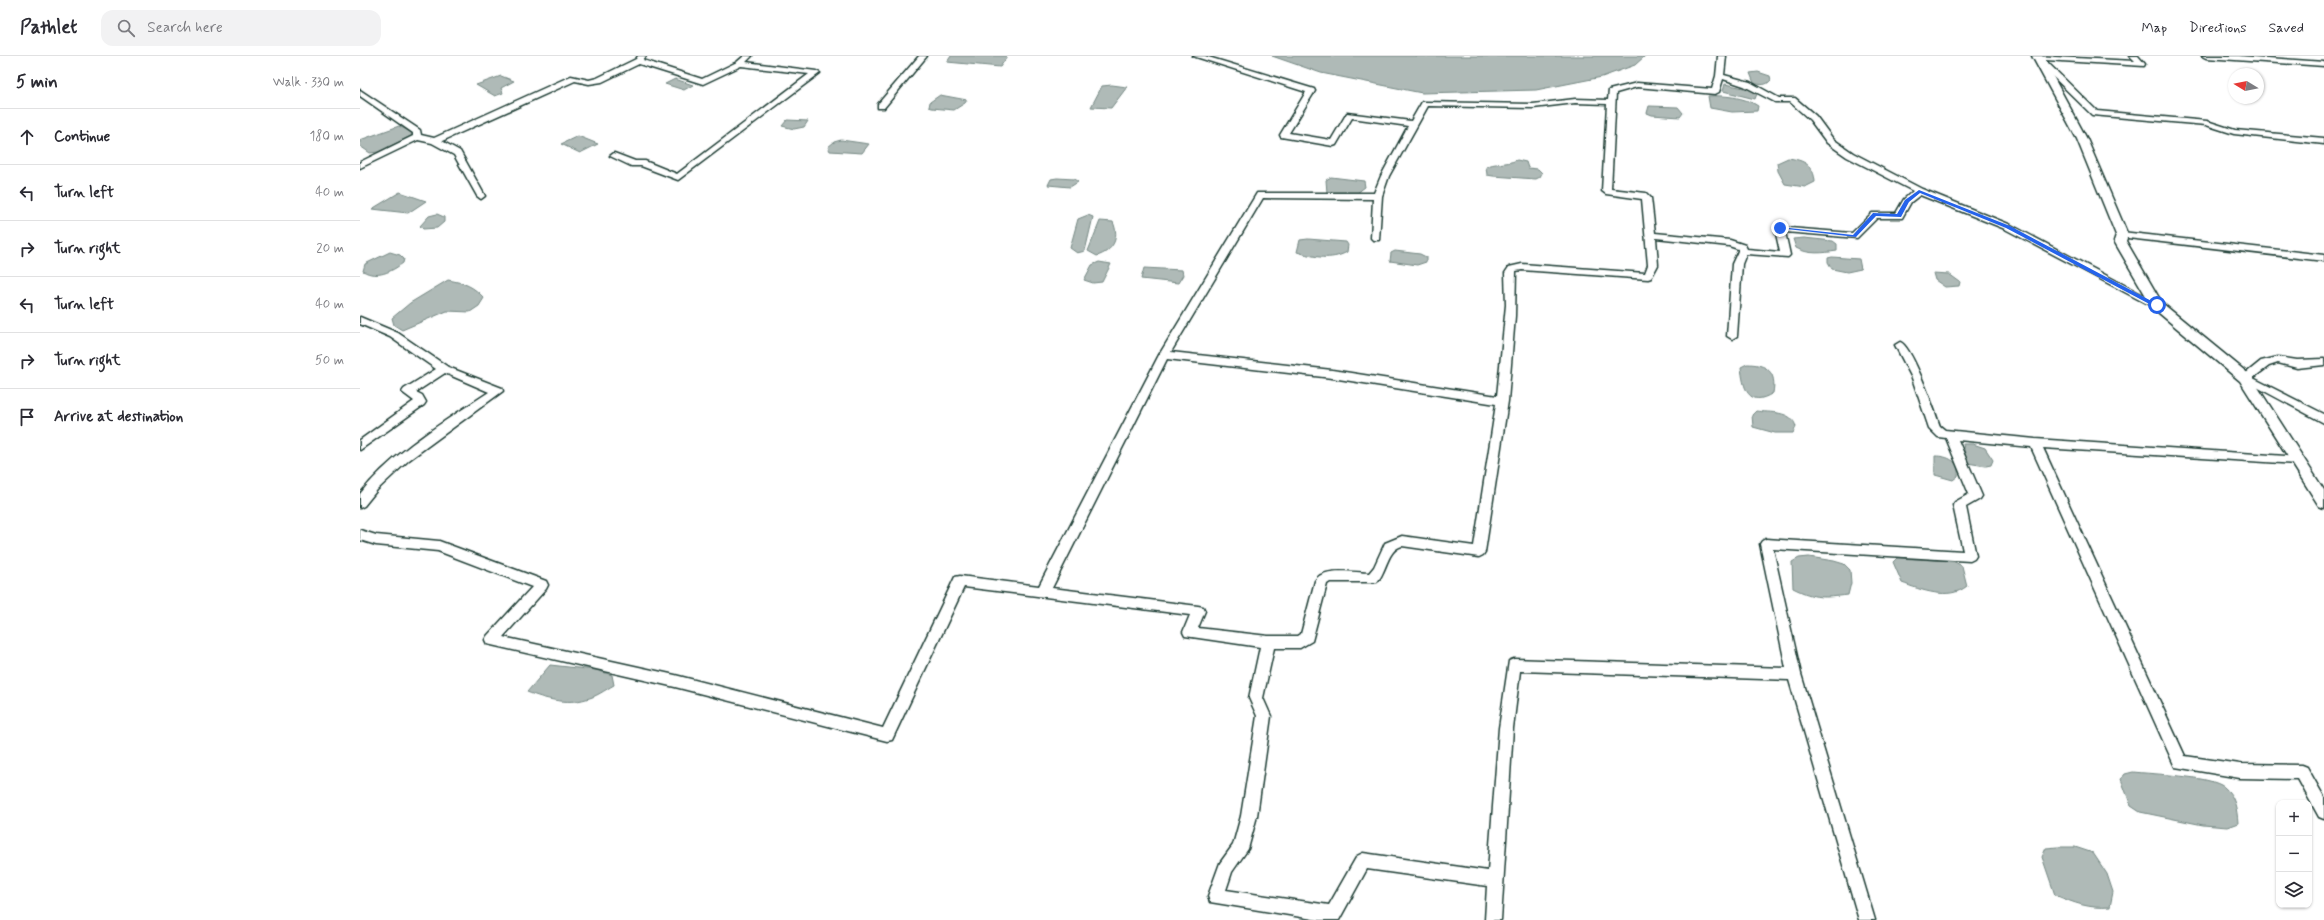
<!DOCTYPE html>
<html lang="en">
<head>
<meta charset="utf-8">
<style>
  :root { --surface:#fff; --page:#f2f2f3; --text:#2b2b33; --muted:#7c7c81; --line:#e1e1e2 }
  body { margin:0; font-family:Mynerve,sans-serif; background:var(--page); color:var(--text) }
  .controls { position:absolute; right:12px; bottom:12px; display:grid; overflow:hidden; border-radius:8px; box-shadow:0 1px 3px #0004 }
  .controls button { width:36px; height:36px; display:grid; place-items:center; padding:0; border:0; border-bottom:1px solid var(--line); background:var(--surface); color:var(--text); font:20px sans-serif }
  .compass { position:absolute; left:1868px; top:12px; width:36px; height:36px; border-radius:50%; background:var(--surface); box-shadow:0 1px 3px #0004; rotate:280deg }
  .stop { position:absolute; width:12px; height:12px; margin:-9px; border:3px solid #2563eb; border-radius:50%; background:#fff }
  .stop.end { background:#2563eb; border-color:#fff; box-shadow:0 1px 4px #0008 }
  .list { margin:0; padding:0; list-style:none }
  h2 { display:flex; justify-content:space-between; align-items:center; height:52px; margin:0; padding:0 16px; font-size:17px }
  h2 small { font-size:13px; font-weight:400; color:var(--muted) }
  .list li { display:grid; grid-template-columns:26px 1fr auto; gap:12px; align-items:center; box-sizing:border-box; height:56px; padding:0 16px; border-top:1px solid var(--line) }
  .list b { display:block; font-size:15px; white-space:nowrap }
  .list em { font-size:13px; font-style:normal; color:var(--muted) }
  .icon { flex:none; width:22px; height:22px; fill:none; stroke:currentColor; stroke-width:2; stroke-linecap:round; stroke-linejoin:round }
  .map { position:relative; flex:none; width:1964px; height:864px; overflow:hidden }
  header { display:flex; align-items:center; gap:24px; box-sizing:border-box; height:56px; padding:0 20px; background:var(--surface); border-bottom:1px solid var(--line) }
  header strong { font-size:19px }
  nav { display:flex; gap:22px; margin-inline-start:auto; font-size:14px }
  .search { width:280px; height:36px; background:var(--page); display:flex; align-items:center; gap:10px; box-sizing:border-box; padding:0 14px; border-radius:12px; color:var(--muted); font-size:15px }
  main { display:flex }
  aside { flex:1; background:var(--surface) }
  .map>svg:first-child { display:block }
  .water { fill:#afbab7; stroke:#758883 }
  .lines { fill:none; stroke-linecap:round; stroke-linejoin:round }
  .minor-casing { stroke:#1f3d34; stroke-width:3 }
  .tertiary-casing { stroke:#1f3d34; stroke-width:3 }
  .minor { fill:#fff; fill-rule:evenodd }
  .tertiary { fill:#fff; fill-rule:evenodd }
  .route { fill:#2563eb }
</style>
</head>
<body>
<header>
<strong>Pathlet</strong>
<div class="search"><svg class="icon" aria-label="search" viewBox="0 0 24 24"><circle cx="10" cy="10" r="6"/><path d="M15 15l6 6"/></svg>Search here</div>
<nav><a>Map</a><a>Directions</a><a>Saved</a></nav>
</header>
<main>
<aside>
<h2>5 min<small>Walk · 330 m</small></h2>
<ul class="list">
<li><svg class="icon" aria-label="ahead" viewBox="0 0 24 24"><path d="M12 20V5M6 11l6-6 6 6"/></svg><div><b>Continue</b></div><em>180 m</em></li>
<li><svg class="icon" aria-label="left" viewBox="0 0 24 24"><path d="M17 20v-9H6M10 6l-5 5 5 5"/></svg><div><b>Turn left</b></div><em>40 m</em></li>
<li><svg class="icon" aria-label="right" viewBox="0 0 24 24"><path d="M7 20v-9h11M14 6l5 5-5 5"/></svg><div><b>Turn right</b></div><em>20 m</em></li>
<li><svg class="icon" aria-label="left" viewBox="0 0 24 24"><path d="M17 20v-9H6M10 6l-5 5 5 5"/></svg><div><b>Turn left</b></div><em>40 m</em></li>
<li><svg class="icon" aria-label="right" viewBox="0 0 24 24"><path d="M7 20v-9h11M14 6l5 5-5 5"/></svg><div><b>Turn right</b></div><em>50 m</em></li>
<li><svg class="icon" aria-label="arrive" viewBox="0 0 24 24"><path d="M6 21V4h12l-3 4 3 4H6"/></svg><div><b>Arrive at destination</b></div></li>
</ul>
</aside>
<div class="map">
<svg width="1964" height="864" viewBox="0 0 1964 864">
  <rect width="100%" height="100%" fill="#fff"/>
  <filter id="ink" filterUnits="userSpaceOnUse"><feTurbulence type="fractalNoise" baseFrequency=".025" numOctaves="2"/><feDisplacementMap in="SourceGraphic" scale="8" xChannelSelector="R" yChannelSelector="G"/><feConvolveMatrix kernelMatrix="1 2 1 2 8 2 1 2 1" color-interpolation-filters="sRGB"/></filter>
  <g filter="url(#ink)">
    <!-- water -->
    <g class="water">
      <polygon points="591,0 646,0 647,1 640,11 587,6"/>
      <polygon points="912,0 1285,0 1275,9 1242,21 1176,34 1062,37 961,17"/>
      <path d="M1398,16L1410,20L1411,24C1406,30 1401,29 1394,27L1390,17Z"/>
      <polygon points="141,20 154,25 141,32 143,37 135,40 116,29"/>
      <polygon points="315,23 333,29 324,34 305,28"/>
      <polygon points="1365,28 1398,35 1395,43 1363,35"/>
      <polygon points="752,29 767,31 751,52 731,51 742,30"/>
      <polygon points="580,39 607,44 605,47 594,54 572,52 569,51 570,46"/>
      <path d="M1348,40C1363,39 1385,41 1398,50L1397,55L1372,56L1350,52Z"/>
      <polygon points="1289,50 1318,51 1323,57 1320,61 1292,59 1287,57"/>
      <polygon points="427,64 448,65 444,71 434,73 422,70"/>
      <polygon points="39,70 55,78 18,96 10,97 0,90 0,84"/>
      <polygon points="218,80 238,88 220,97 201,88"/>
      <polygon points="481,84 509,88 502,97 470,95 468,91 474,86"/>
      <path d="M1428,102C1444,104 1454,109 1455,126L1445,131L1425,128L1418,115L1417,107Z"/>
      <path d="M1157,104L1166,106L1168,112L1178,113L1182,117L1180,121L1176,123L1133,120L1127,119L1126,111C1134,106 1146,109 1157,104Z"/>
      <polygon points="971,121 1004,125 1005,131 997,137 967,137 966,124"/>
      <polygon points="697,122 714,123 718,126 710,131 688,129 691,123"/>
      <polygon points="40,136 66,145 48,157 12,153"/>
      <polygon points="77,158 84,161 84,166 77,172 63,173 60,170 69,160"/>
      <polygon points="728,159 733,161 725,195 717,197 710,192 718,163"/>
      <path d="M740,165L753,166C760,182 753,195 737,200L728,195Z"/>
      <path d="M1444,182L1473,185L1477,188V195C1463,197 1449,199 1436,192L1433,183Z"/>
      <path d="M948,183L986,186L988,189L987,196C971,205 954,201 937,196L940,184Z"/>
      <polygon points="1035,195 1060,198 1066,201 1066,206 1057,209 1030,205 1031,197"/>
      <path d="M30,196L40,199L44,203L43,207C31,216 17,223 3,215L5,208Z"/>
      <polygon points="1472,201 1499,203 1501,213 1487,216 1472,213 1468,206 1468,202"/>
      <polygon points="739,206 751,208 742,226 733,227 724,224 732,209"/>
      <polygon points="784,212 822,214 823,219 818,227 781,223"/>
      <polygon points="1573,217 1589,218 1600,226 1599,230 1585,231 1575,224"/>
      <path d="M88,224C105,227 113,230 124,242L119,250L110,256L87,255L42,274L34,269L32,262L50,247Z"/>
      <path d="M1387,308C1407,308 1417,316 1413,337C1388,353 1383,331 1381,311Z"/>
      <path d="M1396,355C1410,357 1432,354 1436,371L1433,377H1415L1393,371L1392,359Z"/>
      <polygon points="1603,388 1613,388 1625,392 1633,404 1631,409 1626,410 1607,407"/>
      <path d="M1575,400C1588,400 1600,405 1598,420L1593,424L1575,419Z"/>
      <path d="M1449,501L1474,505L1484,508L1490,514L1491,527L1488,539C1464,542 1455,543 1433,532L1432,506L1439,502Z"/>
      <path d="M1537,502L1593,505L1602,510L1607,530C1589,545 1561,534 1542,527L1533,506Z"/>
      <path d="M190,609L236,614L252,619L254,629C245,634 236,641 226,643C207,649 184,643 167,636Z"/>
      <path d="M1773,716C1792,718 1851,720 1864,731C1875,740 1877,753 1878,767L1867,771L1843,769L1780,756L1771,750L1761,723L1765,718Z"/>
      <path d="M1697,791H1715L1733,797L1747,818L1753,836L1750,851C1729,853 1714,847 1695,839L1682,801L1686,792Z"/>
    </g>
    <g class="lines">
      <!-- minor casing -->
      <g class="minor-casing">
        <g id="minor">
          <polygon points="278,0 286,0 283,4 342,23 377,6 384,0 392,0 386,6 456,15 460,17 318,124 281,110 271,110 250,100 254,97 275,105 285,105 317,118 449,18 381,10 343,28 279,8 242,26 229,28 215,25 82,85 100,95 125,140 121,143 117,140 94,99 72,87 58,84 0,112 0,106 53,80 53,77 0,40 0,34 60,74 61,79 74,82 211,20 229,24 237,22 276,3"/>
          <polygon points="559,0 567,0 524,52 518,52 518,48"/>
          <path d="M833,0H845L954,33L955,35L929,77L971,84L987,57L1051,65L1062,46H1065L1173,48L1215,43L1248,44L1249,34L1277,27L1352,33L1356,20L1358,0H1366L1364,19L1390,26L1419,42H1435L1456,60L1473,83L1493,97L1562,133L1651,169L1802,249L1797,252L1793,251L1645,173L1560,139L1551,146L1542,162H1517L1497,182L1425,176L1430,199L1428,201L1386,198L1382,208L1377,280L1372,283L1367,280L1372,208L1378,195V193L1369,190L1296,182L1298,209L1291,222L1288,223L1162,214L1156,215L1155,260L1148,345L1125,496L1123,499L1119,501L1042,490C1027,494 1027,515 1017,526H970L967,528L952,585L940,592H914L903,642L911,660L897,760L888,793L872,816L866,834L969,849L997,800L1003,797L1128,815L1139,672L1149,605L1154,603L1426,612L1400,488L1402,485L1406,483L1603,495L1593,449L1595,446L1609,438L1586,382L1578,381L1569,372L1552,322L1535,289L1540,286C1552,289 1575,356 1580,370L1585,374L1675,383L1941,401L1943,404L1941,407L1937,408L1683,392L1825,700L1880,708L1942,709L1947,711L1964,741V763L1959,761L1938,723L1880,722L1815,711L1671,391L1598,384L1622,440L1620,443L1606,451L1616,500L1614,503L1610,505L1413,493L1441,618L1515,864H1499L1429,624L1160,615L1153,672L1141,864H1125L1127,830L1007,813L979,864H959L850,846L848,840L860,807L873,789L881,760L897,660L889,642L900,591L825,580L823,576L830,559L604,531L532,684L527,685L315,631L127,588L125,584L127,580L172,531L78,495L16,489L0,484V474L16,479L79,485L186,525L188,529L186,533L143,581L315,619L523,672L595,521L600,520L679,530L799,299L897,137H1014L1021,120L1048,70L992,62L976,89L973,90L921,81L920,79L946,36ZM1363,23L1384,30L1415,46H1430L1450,64L1467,87L1487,101L1553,135L1544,143L1536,157H1512L1492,177L1417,171L1415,173L1420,196L1387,193L1385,189L1370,184L1295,177L1291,142L1286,137L1251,133L1256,37L1277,31L1355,38L1359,36ZM1215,47L1247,48L1242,135L1246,138L1282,143L1288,209L1285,217L1162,208L1149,211L1145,217L1146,249L1137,340L972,314L811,296L903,142L1013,143L1011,182L1013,184H1019L1022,140L1029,120L1068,50L1173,52ZM807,303L972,322L1136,348L1114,490L1042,480L1025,487L1014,511L1009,517C995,517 963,510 955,525L941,578L938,580H908L838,572L845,555L843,551L838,550L692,532Z"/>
          <polygon points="1675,0 1775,5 1770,0 1778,0 1785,8 1784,10 1685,4 1737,55 1847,65 1875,74 1964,82 1964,88 1874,78 1846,69 1732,59 1675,3"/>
          <polygon points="1842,0 1879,0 1964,6 1964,10 1846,2"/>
          <polygon points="1762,176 1964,199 1964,205 1759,181 1757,179"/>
          <path d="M0,261L38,277L88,311L142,332L143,335L49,404L17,434L4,450L0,452V438C34,395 84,366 129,336L85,317L56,336L62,339L66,346L64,349L0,394V384L54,345L42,336L44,333L76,313L30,281L0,268Z"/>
          <polygon points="1918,301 1937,304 1964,303 1964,309 1937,312 1918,307 1909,310 1893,322 1964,358 1964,367 1880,322 1901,305"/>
        </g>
      </g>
      <!-- tertiary casing -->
      <g class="tertiary-casing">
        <polygon id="tertiary" points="1672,0 1682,0 1727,83 1768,179 1766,185 1802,247 1890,319 1964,434 1964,452 1959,450 1880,325 1793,252 1754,185 1756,179 1717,83"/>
      </g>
      <!-- minor -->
      <use href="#minor" class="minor"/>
      <!-- tertiary -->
      <use href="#tertiary" class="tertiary"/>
    </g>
  </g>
  <!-- route -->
  <polygon class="route" points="1559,134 1650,170 1799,249 1795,251 1646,172 1560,137 1549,146 1541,161 1516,160 1496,181 1418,172 1420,171 1493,179 1513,157 1537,158 1545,144"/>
</svg>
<div class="controls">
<button>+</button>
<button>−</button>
<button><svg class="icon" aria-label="layers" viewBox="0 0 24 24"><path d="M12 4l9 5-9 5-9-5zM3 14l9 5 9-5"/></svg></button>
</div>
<svg class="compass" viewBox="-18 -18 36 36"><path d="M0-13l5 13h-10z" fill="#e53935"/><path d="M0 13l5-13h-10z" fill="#7c7c81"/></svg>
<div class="stop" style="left:1797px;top:249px"></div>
<div class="stop end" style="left:1420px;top:172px"></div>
</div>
</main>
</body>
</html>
